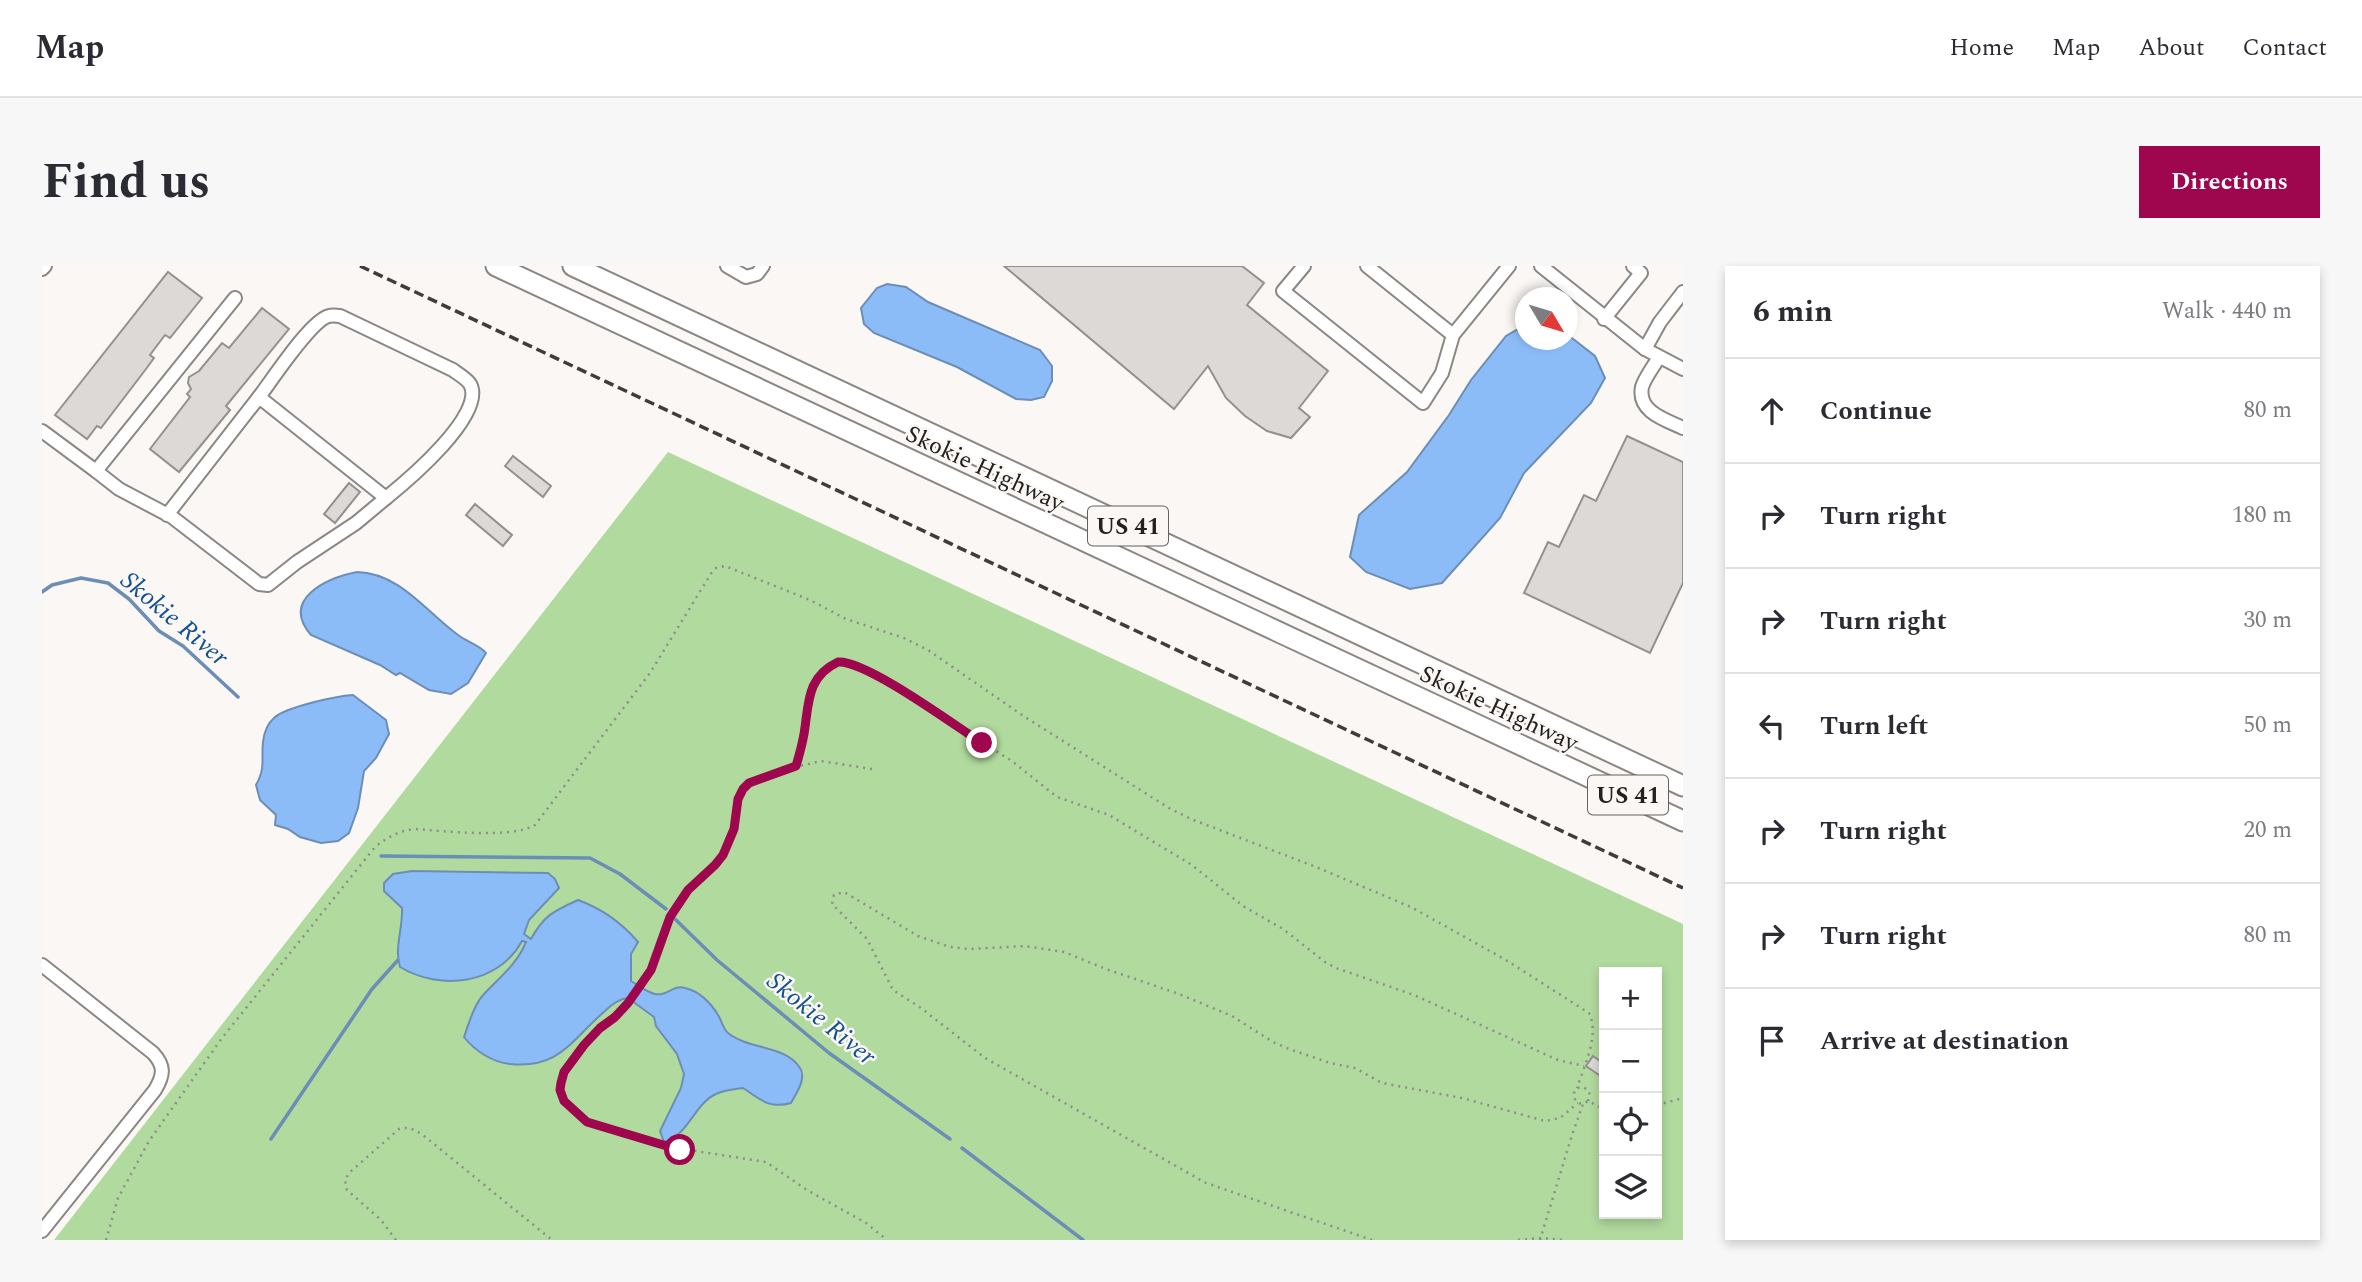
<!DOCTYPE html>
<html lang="en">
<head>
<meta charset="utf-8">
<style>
  :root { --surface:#fff; --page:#f7f7f7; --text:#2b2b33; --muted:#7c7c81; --line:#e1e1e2; --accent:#9e064e }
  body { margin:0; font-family:Spectral,serif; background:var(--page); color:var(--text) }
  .controls { position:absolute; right:21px; bottom:21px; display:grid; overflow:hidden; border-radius:0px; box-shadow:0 4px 10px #0003 }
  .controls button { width:63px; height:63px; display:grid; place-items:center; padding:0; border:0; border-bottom:2px solid var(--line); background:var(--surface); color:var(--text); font:35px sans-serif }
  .compass { position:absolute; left:1473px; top:21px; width:63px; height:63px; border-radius:50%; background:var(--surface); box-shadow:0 4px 10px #0003; rotate:128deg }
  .stop { position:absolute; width:21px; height:21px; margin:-16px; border:5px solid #9e064e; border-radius:50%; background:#fff }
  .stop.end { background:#9e064e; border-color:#fff; box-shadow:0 2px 7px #0008 }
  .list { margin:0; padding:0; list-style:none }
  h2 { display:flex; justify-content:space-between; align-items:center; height:91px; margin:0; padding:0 28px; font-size:30px }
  h2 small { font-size:23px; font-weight:400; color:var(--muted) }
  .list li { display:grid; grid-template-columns:46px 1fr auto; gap:21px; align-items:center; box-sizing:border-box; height:105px; padding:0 28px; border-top:2px solid var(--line) }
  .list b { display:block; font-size:26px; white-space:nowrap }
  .list em { font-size:23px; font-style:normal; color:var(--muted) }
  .icon { flex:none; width:38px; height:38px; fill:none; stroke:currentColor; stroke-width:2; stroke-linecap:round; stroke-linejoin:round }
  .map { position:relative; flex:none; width:1641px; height:974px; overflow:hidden; border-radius:0px }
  header { display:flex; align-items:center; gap:42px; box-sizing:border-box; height:98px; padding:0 35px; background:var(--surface); border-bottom:2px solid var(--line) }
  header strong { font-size:33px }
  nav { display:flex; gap:38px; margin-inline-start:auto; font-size:24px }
  .intro { display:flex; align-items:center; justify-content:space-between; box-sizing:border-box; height:168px; padding:0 42px }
  h1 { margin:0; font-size:49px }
  .button { padding:18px 32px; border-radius:0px; background:var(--accent); color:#fff; font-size:24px; font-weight:700 }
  main { display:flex; gap:42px; padding:0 42px }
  aside { flex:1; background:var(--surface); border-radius:0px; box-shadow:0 4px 10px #0003 }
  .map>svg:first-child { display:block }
  .green { fill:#b1da9e; fill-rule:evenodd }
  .water { fill:#8cbcf7; stroke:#6c8eb6; stroke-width:2 }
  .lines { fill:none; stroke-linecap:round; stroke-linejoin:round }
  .stream { stroke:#6c8eb6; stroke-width:3.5 }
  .building { fill:#dcd9d7; stroke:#93918e; stroke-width:2 }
  .minor-casing { stroke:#8a8885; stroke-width:16 }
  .highway-casing { stroke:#8a8885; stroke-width:23 }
  .path { stroke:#8f8d8b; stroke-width:2.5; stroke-dasharray:2 5; stroke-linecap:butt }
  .minor { stroke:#fff; stroke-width:12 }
  .highway { stroke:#fff; stroke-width:19 }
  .rail { stroke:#3e3d3c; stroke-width:3.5; stroke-dasharray:10 5; stroke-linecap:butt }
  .route { stroke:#9e064e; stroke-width:9 }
  .labels { text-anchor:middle; stroke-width:5; stroke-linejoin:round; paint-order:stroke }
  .shield { fill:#faf7f4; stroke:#636160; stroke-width:2 }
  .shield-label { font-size:23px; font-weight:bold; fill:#222120 }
  .street-label { font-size:24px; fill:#222120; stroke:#faf7f4 }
  .water-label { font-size:26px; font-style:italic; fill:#135091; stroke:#faf7f4 }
</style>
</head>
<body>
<header>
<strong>Map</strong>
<nav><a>Home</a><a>Map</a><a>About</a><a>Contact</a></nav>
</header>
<div class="intro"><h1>Find us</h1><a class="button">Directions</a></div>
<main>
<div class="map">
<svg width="1641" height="974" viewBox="0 0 1641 974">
  <rect width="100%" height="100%" fill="#faf7f4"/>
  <!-- green -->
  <path class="green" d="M626,186L1641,658V974H12ZM1562,706H1615V948H1562Z"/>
  <!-- water -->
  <g class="water">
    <polygon points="845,18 864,21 886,36 998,84 1010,100 1010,115 1002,131 989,134 974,133 915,101 832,67 822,58 819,42 835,22"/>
    <polygon points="1483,59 1484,74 1526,74 1526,69 1553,90 1563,112 1549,137 1482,207 1458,252 1400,317 1368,323 1324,306 1308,291 1317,249 1365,206 1407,149 1429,114 1464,70"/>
    <path d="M315,306C358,307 384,346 416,369C425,376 438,379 444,387L426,417L409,428L387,424L358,407L354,409L338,399L269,369C238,333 285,312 315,306Z"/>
    <path d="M311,429L344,454L347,468L334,492L322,505L316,542L307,567L296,575L279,577L258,571L246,563L233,559L234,549L218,534L214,519C224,501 219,494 221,476C222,467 225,458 232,452C243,441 295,430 311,429Z"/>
    <path d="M370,605L506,607L513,613L517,622L487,654L482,668L489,673C502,649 512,645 536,634C561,643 579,656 596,676L589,688V715C596,719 606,727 613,728C625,731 631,718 643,722C657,725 669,737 676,749C680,755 681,763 686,767C707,784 744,779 758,802C765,812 754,828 749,837C727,843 719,834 701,822C693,823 682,824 674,828C652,838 647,869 622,876L618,865L639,822L642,808L635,788L614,760L612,751L586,732C577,733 569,739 563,745C529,774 518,803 468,798C450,796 433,785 422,771C427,757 432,738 443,727C459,710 475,698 484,676L480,675C456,719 398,725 358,701C352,682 361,663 360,642L342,625V617L351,608Z"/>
  </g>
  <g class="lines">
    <!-- stream -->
    <g class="stream">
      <polyline points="0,326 10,319 39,312 66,317 87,333 117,365 141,380 196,431"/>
      <polyline points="339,590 548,592 578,608 624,643"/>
      <polyline points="633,653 675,694 787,787 908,873"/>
      <polyline points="229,873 330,723 356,694"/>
      <polyline points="920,882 1041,974"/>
    </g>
  </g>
  <!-- building -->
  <g class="building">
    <polygon points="962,0 1200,0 1222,17 1205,39 1286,105 1257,142 1268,151 1249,172 1225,165 1203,150 1184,132 1166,100 1132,143"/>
    <polygon points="126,6 160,32 128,72 123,69 108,89 112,92 104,103 59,162 55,160 45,173 13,149"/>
    <polygon points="220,42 247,63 184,140 188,144 137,206 108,183 148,131 145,128 149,123 146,117 147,111 157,105 180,77 187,82"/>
    <polygon points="1585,170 1641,196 1641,317 1608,387 1482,327 1506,276 1517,281 1542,229 1554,235"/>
    <polygon points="471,190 509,220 501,231 463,200"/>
    <polygon points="307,217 318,226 293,257 282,248"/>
    <polygon points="433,238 470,269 461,280 424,249"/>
    <polygon points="1551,790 1562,798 1557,809 1544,800"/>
  </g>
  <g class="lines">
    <!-- minor casing -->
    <g class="minor-casing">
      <g id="minor">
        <polyline points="685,0 704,11 715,8 721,0"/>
        <polyline points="1262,0 1241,25 1381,137 1400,107 1411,69 1467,0"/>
        <polyline points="1325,0 1411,69"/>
        <polyline points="1499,0 1603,83 1641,103"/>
        <polyline points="0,3 3,0"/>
        <polyline points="1562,53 1599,7 1591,0"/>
        <polyline points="1603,83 1618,56 1641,26"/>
        <path d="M1617,91C1612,100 1603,111 1600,121C1595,146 1624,154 1641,162"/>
        <path d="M217,131C230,114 269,54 287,50C291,49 295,50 298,50L411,104C416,108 424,112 428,118C445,148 365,215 344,232"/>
        <polyline points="0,165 54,205 193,32"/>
        <polyline points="54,205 77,223 130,251 217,318 226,319 255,296 314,257 344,232 217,131 125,249"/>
        <path d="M0,699L111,787C123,800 122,809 113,824L0,965"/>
      </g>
    </g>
    <!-- highway casing -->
    <g class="highway-casing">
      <g id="highway">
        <polyline points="454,0 1641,555"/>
        <polyline points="531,0 1641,520"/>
      </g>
    </g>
    <!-- path -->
    <g class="path">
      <path d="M754,501L770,421C782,404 792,392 813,398L880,437L907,456L970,495L1015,531L1067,549L1150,599L1201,640L1241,663L1283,696L1294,702L1372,729L1516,794L1542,800"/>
      <polyline points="830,503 779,495 746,503 707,517 701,523 696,533 692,563 681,588 673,599 646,624 625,655 609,704 580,744 558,762 542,779 522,806 518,824 522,835 546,856 622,880 724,896 765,924 824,957 845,974"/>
      <polyline points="1546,835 1548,829 1546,824 1541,821 1535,822 1532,827 1532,832 1536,837 1541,838 1546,835 1562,843"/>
      <polyline points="1615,839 1641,832"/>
      <path d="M64,974L76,932L107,875L180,772L333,581C346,571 356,565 373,563C402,565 470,573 493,559L608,407L670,306L674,302L683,300L768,334L804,353L862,372L886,384L983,451L1127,542L1149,553L1274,601L1369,641L1464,694L1547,747C1558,769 1542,800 1535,822"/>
      <path d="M354,974L339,954L305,924L303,914L307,907L357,863C367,860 373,864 381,869L510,974"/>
      <polyline points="1330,974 1164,917 943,792 879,742 851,724 825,673 790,638 792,629 802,626 876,670 908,681 928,683 983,680 1022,686 1064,703 1137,728 1190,750 1231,776 1247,783 1288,797 1313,802 1340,817 1420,832 1503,855 1518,852 1536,837"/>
      <polyline points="1476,974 1499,972 1522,974"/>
      <polyline points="1498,974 1530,869 1541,838"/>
    </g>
    <!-- minor -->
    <use href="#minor" class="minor"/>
    <!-- highway -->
    <use href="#highway" class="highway"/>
    <!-- rail -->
    <polyline class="rail" points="318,0 1641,622"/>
  </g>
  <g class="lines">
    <!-- route -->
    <path class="route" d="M638,884L545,856L522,835L518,824L519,817L522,806L542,779L558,762L573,751L586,737L609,704L628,651L646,624L673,599L681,589L692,563L696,533L701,523L707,517L754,500C757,490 760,479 762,468C767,438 764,411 796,396C824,394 912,459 940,477"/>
  </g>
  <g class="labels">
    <!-- shield labels -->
    <g class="shield">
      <rect x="1046" y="240.5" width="80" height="39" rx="5"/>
      <rect x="1546" y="509.5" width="80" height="39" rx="5"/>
    </g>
    <g class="shield-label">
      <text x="1086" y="268">US 41</text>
      <text x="1586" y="537">US 41</text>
    </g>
    <!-- street labels -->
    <g class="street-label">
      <text transform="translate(943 202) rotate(25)" y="8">Skokie Highway</text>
      <text transform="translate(1457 442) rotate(25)" y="8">Skokie Highway</text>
    </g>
    <!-- water labels -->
    <g class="water-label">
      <text transform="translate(133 352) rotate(40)" y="9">Skokie River</text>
      <text transform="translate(780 752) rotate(39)" y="9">Skokie River</text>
    </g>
  </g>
</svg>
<div class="controls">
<button>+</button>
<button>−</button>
<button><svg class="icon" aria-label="locate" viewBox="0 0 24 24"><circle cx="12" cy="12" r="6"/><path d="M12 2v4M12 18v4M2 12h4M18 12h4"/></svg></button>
<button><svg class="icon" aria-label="layers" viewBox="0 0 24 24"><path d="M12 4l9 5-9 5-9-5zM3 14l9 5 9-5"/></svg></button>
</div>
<svg class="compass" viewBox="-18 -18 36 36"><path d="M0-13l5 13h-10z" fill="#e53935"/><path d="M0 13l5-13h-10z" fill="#7c7c81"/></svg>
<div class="stop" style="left:638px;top:884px"></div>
<div class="stop end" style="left:940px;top:477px"></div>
</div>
<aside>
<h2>6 min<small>Walk · 440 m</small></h2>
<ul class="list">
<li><svg class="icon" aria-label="ahead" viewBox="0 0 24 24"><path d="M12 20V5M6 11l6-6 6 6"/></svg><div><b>Continue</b></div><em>80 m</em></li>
<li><svg class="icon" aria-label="right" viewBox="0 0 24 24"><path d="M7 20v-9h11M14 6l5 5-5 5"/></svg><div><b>Turn right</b></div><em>180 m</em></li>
<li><svg class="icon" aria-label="right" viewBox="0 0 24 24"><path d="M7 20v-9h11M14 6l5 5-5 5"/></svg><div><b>Turn right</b></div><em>30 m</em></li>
<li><svg class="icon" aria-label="left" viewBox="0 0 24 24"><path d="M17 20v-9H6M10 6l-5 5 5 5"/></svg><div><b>Turn left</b></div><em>50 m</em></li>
<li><svg class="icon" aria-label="right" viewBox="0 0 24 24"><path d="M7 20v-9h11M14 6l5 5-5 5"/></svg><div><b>Turn right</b></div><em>20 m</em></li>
<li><svg class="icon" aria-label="right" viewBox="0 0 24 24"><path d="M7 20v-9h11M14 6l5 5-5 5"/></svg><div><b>Turn right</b></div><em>80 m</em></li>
<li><svg class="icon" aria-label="arrive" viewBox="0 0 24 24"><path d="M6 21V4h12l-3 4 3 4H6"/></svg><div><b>Arrive at destination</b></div></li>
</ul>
</aside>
</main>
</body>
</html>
